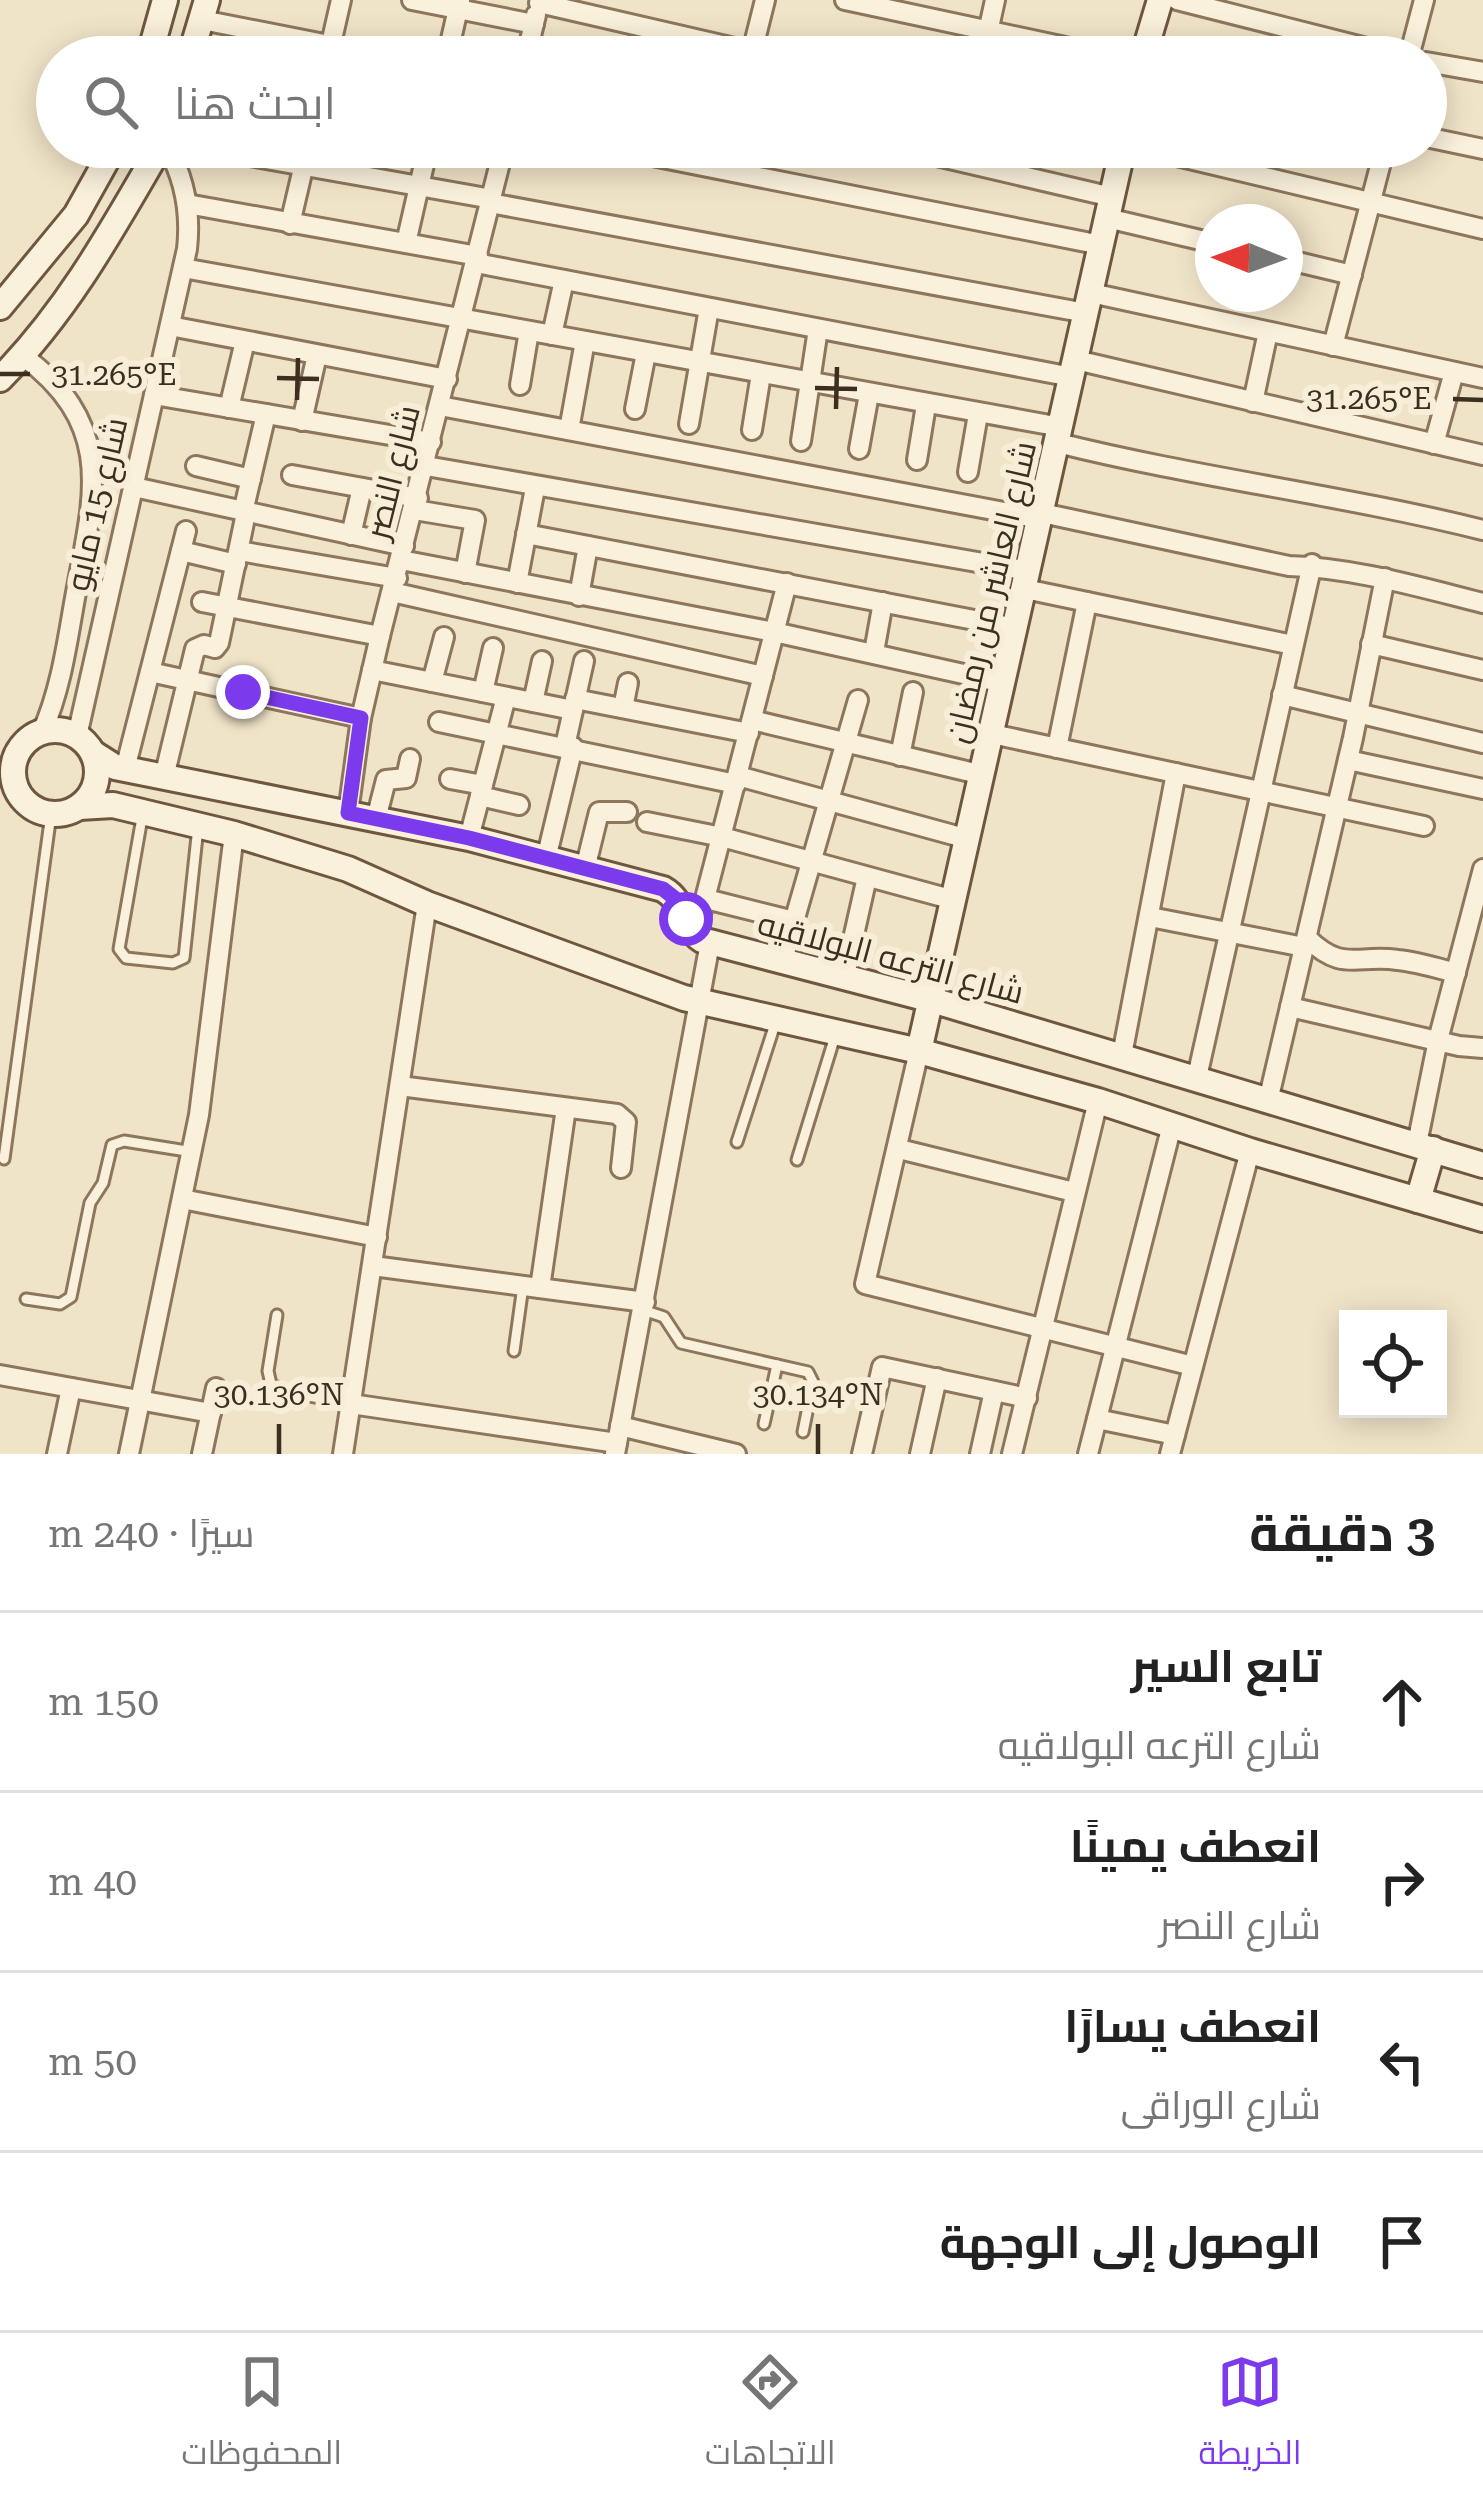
<!DOCTYPE html>
<html lang="ar">
<head>
<meta charset="utf-8">
<style>
  :root { --surface:#fff; --page:#f6f6f6; --text:#222; --muted:#767676; --line:#e0e0e0; --accent:#7c3aed }
  body { margin:0; font-family:"Roboto Serif",Cairo,serif; background:var(--page); color:var(--text); direction:rtl }
  .controls { position:absolute; right:36px; bottom:36px; display:grid; overflow:hidden; border-radius:0px; box-shadow:0 6px 30px #0003 }
  .controls button { width:108px; height:108px; display:grid; place-items:center; padding:0; border:0; border-bottom:3px solid var(--line); background:var(--surface); color:var(--text); font:60px sans-serif }
  .compass { position:absolute; left:1195px; top:204px; width:108px; height:108px; border-radius:50%; background:var(--surface); box-shadow:0 6px 30px #0003; rotate:271deg }
  .stop { position:absolute; width:36px; height:36px; margin:-27px; border:9px solid #7c3aed; border-radius:50%; background:#fff }
  .stop.end { background:#7c3aed; border-color:#fff; box-shadow:0 3px 12px #0008 }
  .list { margin:0; padding:0; list-style:none }
  h2 { display:flex; justify-content:space-between; align-items:center; height:156px; margin:0; padding:0 48px; font-size:51px }
  h2 small { font-size:39px; font-weight:400; color:var(--muted) }
  .list li { display:grid; grid-template-columns:78px 1fr auto; gap:36px; align-items:center; box-sizing:border-box; height:180px; padding:0 48px; border-top:3px solid var(--line) }
  .list b { display:block; font-size:45px; white-space:nowrap }
  .list p { margin:0; font-size:39px; white-space:nowrap; color:var(--muted) }
  .list em { font-size:39px; font-style:normal; color:var(--muted) }
  .icon { flex:none; width:66px; height:66px; fill:none; stroke:currentColor; stroke-width:2; stroke-linecap:round; stroke-linejoin:round }
  .map { position:relative; flex:none; width:1483px; height:1454px; overflow:hidden; direction:ltr }
  .search { position:absolute; background:var(--surface); box-shadow:0 6px 30px #0003; left:36px; right:36px; top:36px; height:132px; display:flex; align-items:center; gap:30px; box-sizing:border-box; padding:0 42px; border-radius:66px; color:var(--muted); font-size:45px }
  .sheet { height:876px; background:var(--surface) }
  nav { display:flex; justify-content:space-around; align-items:center; box-sizing:border-box; height:168px; border-top:3px solid var(--line); background:var(--surface); font-size:33px; color:var(--muted) }
  nav a { display:grid; justify-items:center; gap:6px }
  nav .on { color:var(--accent) }
  .map>svg:first-child { display:block }
  .lines { fill:none; stroke-linecap:round; stroke-linejoin:round }
  .lane-casing { stroke:#8d765c; stroke-width:15 }
  .street-casing { stroke:#8d765c; stroke-width:24 }
  .secondary-casing { stroke:#6f573f; stroke-width:30 }
  .lane { stroke:#faf1dc; stroke-width:9 }
  .street { stroke:#faf1dc; stroke-width:18 }
  .secondary { stroke:#faf1dc; stroke-width:24 }
  .route { stroke:#7c3aed; stroke-width:15 }
  .ticks { fill:none; stroke:#3d2e20; stroke-width:4.5 }
  .labels { text-anchor:middle; stroke-width:12; stroke-linejoin:round; paint-order:stroke }
  .street-label { font-size:33px; fill:#3d2e20; stroke:#f7eed8 }
  .ticks-label { font-size:30px; text-anchor:middle; fill:#3d2e20; stroke:#f7eed8; stroke-width:12; stroke-linejoin:round; paint-order:stroke }
</style>
</head>
<body>
<div class="map">
<svg width="1483" height="1454" viewBox="0 0 1483 1454">
  <rect width="100%" height="100%" fill="#f0e4c8"/>
  <g class="lines">
    <!-- lane casing -->
    <g class="lane-casing">
      <g id="lane">
        <polyline points="143,812 119,949 126,958 173,963 184,958 198,827"/>
        <polyline points="737,1142 776,1021"/>
        <polyline points="4,1159 51,814"/>
        <polyline points="797,1160 836,1033"/>
        <polyline points="26,1299 60,1304 71,1297 90,1203 103,1183 112,1145 124,1141 193,1152"/>
        <polyline points="643,1310 664,1317 681,1343 808,1372 813,1382 803,1432"/>
        <polyline points="277,1315 268,1371 271,1384 283,1391 351,1404"/>
        <polyline points="514,1351 523,1286"/>
        <polyline points="764,1424 777,1365"/>
      </g>
    </g>
    <!-- street casing -->
    <g class="street-casing">
      <g id="street">
        <polyline points="412,0 534,24"/>
        <polyline points="845,0 1112,57"/>
        <polyline points="1177,0 1402,57"/>
        <polyline points="539,3 774,57"/>
        <polyline points="202,20 390,57"/>
        <polyline points="988,32 995,0"/>
        <polyline points="752,52 765,0"/>
        <polyline points="328,57 341,0"/>
        <polyline points="447,57 460,0"/>
        <polyline points="526,57 536,15"/>
        <polyline points="1409,57 1424,0"/>
        <polyline points="1426,62 1483,72"/>
        <polyline points="1426,137 1483,149"/>
        <polyline points="199,147 492,199"/>
        <polyline points="607,147 1101,245"/>
        <polyline points="898,147 1112,197"/>
        <polyline points="1139,147 1483,229"/>
        <polyline points="490,203 1086,313"/>
        <polyline points="187,204 478,256"/>
        <polyline points="1107,218 1213,243"/>
        <polyline points="290,224 308,147"/>
        <polyline points="406,243 428,147"/>
        <polyline points="1285,259 1352,275"/>
        <polyline points="476,263 1072,377"/>
        <polyline points="183,268 1061,427"/>
        <polyline points="1091,293 1483,378"/>
        <polyline points="170,326 447,379"/>
        <polyline points="552,335 564,280"/>
        <polyline points="1333,346 1385,147"/>
        <path d="M23,356C118,427 93,498 75,598C67,643 61,689 42,732"/>
        <polyline points="1076,360 1483,455"/>
        <polyline points="520,385 529,331"/>
        <polyline points="154,395 431,442"/>
        <polyline points="1253,402 1268,332"/>
        <polyline points="440,406 1041,519"/>
        <polyline points="229,408 245,341"/>
        <polyline points="635,409 646,353"/>
        <polyline points="302,421 317,355"/>
        <polyline points="689,424 709,308"/>
        <polyline points="569,430 585,341"/>
        <polyline points="752,430 761,374"/>
        <polyline points="801,441 818,329"/>
        <path d="M1058,443C1198,478 1343,495 1483,530"/>
        <polyline points="1434,444 1454,372"/>
        <polyline points="859,449 869,394"/>
        <polyline points="917,460 926,405"/>
        <polyline points="196,466 251,479"/>
        <polyline points="426,466 1029,571"/>
        <polyline points="968,472 978,414"/>
        <polyline points="292,475 418,498"/>
        <polyline points="134,487 404,546"/>
        <polyline points="415,510 475,520 465,573"/>
        <polyline points="243,512 266,414"/>
        <path d="M1042,513L1289,566C1355,568 1419,587 1483,603"/>
        <polyline points="526,534 1016,628"/>
        <polyline points="351,535 362,488"/>
        <polyline points="181,551 236,564"/>
        <polyline points="239,551 397,578"/>
        <polyline points="401,560 774,632 1004,683"/>
        <polyline points="517,583 535,488"/>
        <polyline points="1025,589 1293,645"/>
        <polyline points="392,592 763,676"/>
        <polyline points="579,596 588,546"/>
        <polyline points="202,602 380,636"/>
        <polyline points="1371,644 1483,670"/>
        <polyline points="874,652 883,602"/>
        <polyline points="372,670 573,710"/>
        <polyline points="150,672 361,718"/>
        <polyline points="432,682 444,637"/>
        <polyline points="483,692 493,648"/>
        <polyline points="1282,695 1483,743"/>
        <polyline points="575,699 749,733"/>
        <polyline points="533,702 542,661"/>
        <polyline points="623,708 628,683"/>
        <polyline points="752,720 983,775"/>
        <polyline points="439,722 736,784"/>
        <polyline points="992,734 1424,826"/>
        <path d="M77,736L187,249C191,213 185,179 167,147"/>
        <polyline points="565,746 584,661"/>
        <polyline points="1057,748 1087,602"/>
        <polyline points="900,756 913,692"/>
        <polyline points="1348,760 1483,789"/>
        <polyline points="125,769 186,531"/>
        <polyline points="738,776 968,839"/>
        <polyline points="164,777 195,649 204,645 215,648 219,643 246,513"/>
        <polyline points="450,779 483,785"/>
        <polyline points="480,796 519,805"/>
        <polyline points="348,813 361,718 380,636 504,147"/>
        <polyline points="376,819 386,780 406,778 410,759"/>
        <polyline points="647,822 722,837 954,900"/>
        <polyline points="469,838 506,697"/>
        <polyline points="546,859 573,747"/>
        <polyline points="585,869 599,812 627,812"/>
        <polyline points="706,899 794,921"/>
        <polyline points="1150,917 1304,947"/>
        <polyline points="695,937 787,583"/>
        <path d="M1307,938C1343,973 1356,954 1398,960C1417,962 1437,968 1456,973"/>
        <polyline points="782,963 858,700"/>
        <polyline points="844,979 867,877"/>
        <polyline points="1290,1007 1459,1046 1483,1048"/>
        <polyline points="919,1051 865,1284 1193,1366"/>
        <polyline points="1122,1055 1176,773"/>
        <polyline points="1197,1077 1312,564"/>
        <polyline points="400,1086 617,1114 626,1122 621,1168"/>
        <polyline points="1268,1101 1353,738 1385,578"/>
        <polyline points="1417,1144 1438,1040 1483,869"/>
        <polyline points="899,1149 1074,1192"/>
        <polyline points="182,1199 377,1237"/>
        <polyline points="373,1266 645,1302"/>
        <polyline points="540,1288 566,1108"/>
        <polyline points="0,1375 211,1413"/>
        <polyline points="351,1404 617,1443"/>
        <polyline points="1097,1419 1175,1435"/>
        <polyline points="620,1426 736,1454"/>
        <polyline points="57,1454 71,1388"/>
        <polyline points="129,1454 199,1115 234,834"/>
        <polyline points="202,1454 216,1388"/>
        <polyline points="343,1454 427,904"/>
        <polyline points="615,1454 710,943"/>
        <polyline points="862,1454 882,1367 1027,1398"/>
        <polyline points="920,1454 937,1378"/>
        <polyline points="980,1454 994,1391"/>
        <polyline points="1012,1454 1098,1101"/>
        <polyline points="1088,1454 1172,1125"/>
        <polyline points="1170,1454 1250,1151"/>
      </g>
    </g>
    <!-- secondary casing -->
    <g class="secondary-casing">
      <g id="secondary">
        <polyline points="149,57 165,0"/>
        <polyline points="190,57 207,0"/>
        <polyline points="1143,57 1160,0"/>
        <polyline points="0,307 76,215 114,147"/>
        <path d="M0,379C68,310 112,230 160,147"/>
        <circle cx="55" cy="772" r="42"/>
        <path d="M93,753L115,767L469,838L663,889C685,901 682,927 702,940L932,1000L1483,1165"/>
        <polyline points="79,807 113,805 234,834 348,869 427,904 684,998 919,1051 1098,1101 1250,1151 1483,1219"/>
        <polyline points="919,1051 1123,147"/>
        <polyline points="1418,1200 1433,1149"/>
      </g>
    </g>
    <!-- lane -->
    <use href="#lane" class="lane"/>
    <!-- street -->
    <use href="#street" class="street"/>
    <!-- secondary -->
    <use href="#secondary" class="secondary"/>
  </g>
  <g class="lines">
    <!-- route -->
    <polyline class="route" points="243,692 361,718 348,813 469,838 663,889 677,900 686,919"/>
  </g>
  <!-- ticks -->
  <path class="ticks" d="M0,374H30M277,378L319,379M815,388L857,389M1453,399L1483,400M297,400L298,358M836,409L837,367M279,1454V1424M818,1454V1424"/>
  <g class="labels">
    <!-- street labels -->
    <g class="street-label">
      <text transform="translate(392 472) rotate(-76)" y="12">شارع النصر</text>
      <text transform="translate(96 504) rotate(-77)" y="12">شارع 15 مايو</text>
      <text transform="translate(990 592) rotate(-77)" y="12">شارع العاشر من رمضان</text>
      <text transform="translate(891 957) rotate(15)" y="12">شارع الترعه البولاقيه</text>
    </g>
  </g>
  <g class="ticks-label">
    <text x="114" y="385">31.265°E</text>
    <text x="1369" y="409">31.265°E</text>
    <text x="279" y="1405">30.136°N</text>
    <text x="818" y="1405">30.134°N</text>
  </g>
</svg>
<div class="controls">
<button><svg class="icon" aria-label="locate" viewBox="0 0 24 24"><circle cx="12" cy="12" r="6"/><path d="M12 2v4M12 18v4M2 12h4M18 12h4"/></svg></button>
</div>
<svg class="compass" viewBox="-18 -18 36 36"><path d="M0-13l5 13h-10z" fill="#e53935"/><path d="M0 13l5-13h-10z" fill="#767676"/></svg>
<div class="stop" style="left:686px;top:919px"></div>
<div class="stop end" style="left:243px;top:692px"></div>
<div class="search"><svg class="icon" aria-label="search" viewBox="0 0 24 24"><circle cx="10" cy="10" r="6"/><path d="M15 15l6 6"/></svg>ابحث هنا</div>
</div>
<section class="sheet">
<h2>3 دقيقة<small>سيرًا · 240 m</small></h2>
<ul class="list">
<li><svg class="icon" aria-label="ahead" viewBox="0 0 24 24"><path d="M12 20V5M6 11l6-6 6 6"/></svg><div><b>تابع السير</b><p>شارع الترعه البولاقيه</p></div><em>150 m</em></li>
<li><svg class="icon" aria-label="right" viewBox="0 0 24 24"><path d="M7 20v-9h11M14 6l5 5-5 5"/></svg><div><b>انعطف يمينًا</b><p>شارع النصر</p></div><em>40 m</em></li>
<li><svg class="icon" aria-label="left" viewBox="0 0 24 24"><path d="M17 20v-9H6M10 6l-5 5 5 5"/></svg><div><b>انعطف يسارًا</b><p>شارع الوراقى</p></div><em>50 m</em></li>
<li><svg class="icon" aria-label="arrive" viewBox="0 0 24 24"><path d="M6 21V4h12l-3 4 3 4H6"/></svg><div><b>الوصول إلى الوجهة</b></div></li>
</ul>
</section>
<nav>
<a class="on"><svg class="icon" aria-label="map" viewBox="0 0 24 24"><path d="M3 6l6-2 6 2 6-2v14l-6 2-6-2-6 2zM9 4v14M15 6v14"/></svg>الخريطة</a>
<a><svg class="icon" aria-label="directions" viewBox="0 0 24 24"><path d="M12 3l9 9-9 9-9-9zM9 14v-3h6M13 9l2 2-2 2"/></svg>الاتجاهات</a>
<a><svg class="icon" aria-label="saved" viewBox="0 0 24 24"><path d="M7 4h10v16l-5-4-5 4z"/></svg>المحفوظات</a>
</nav>
</body>
</html>
